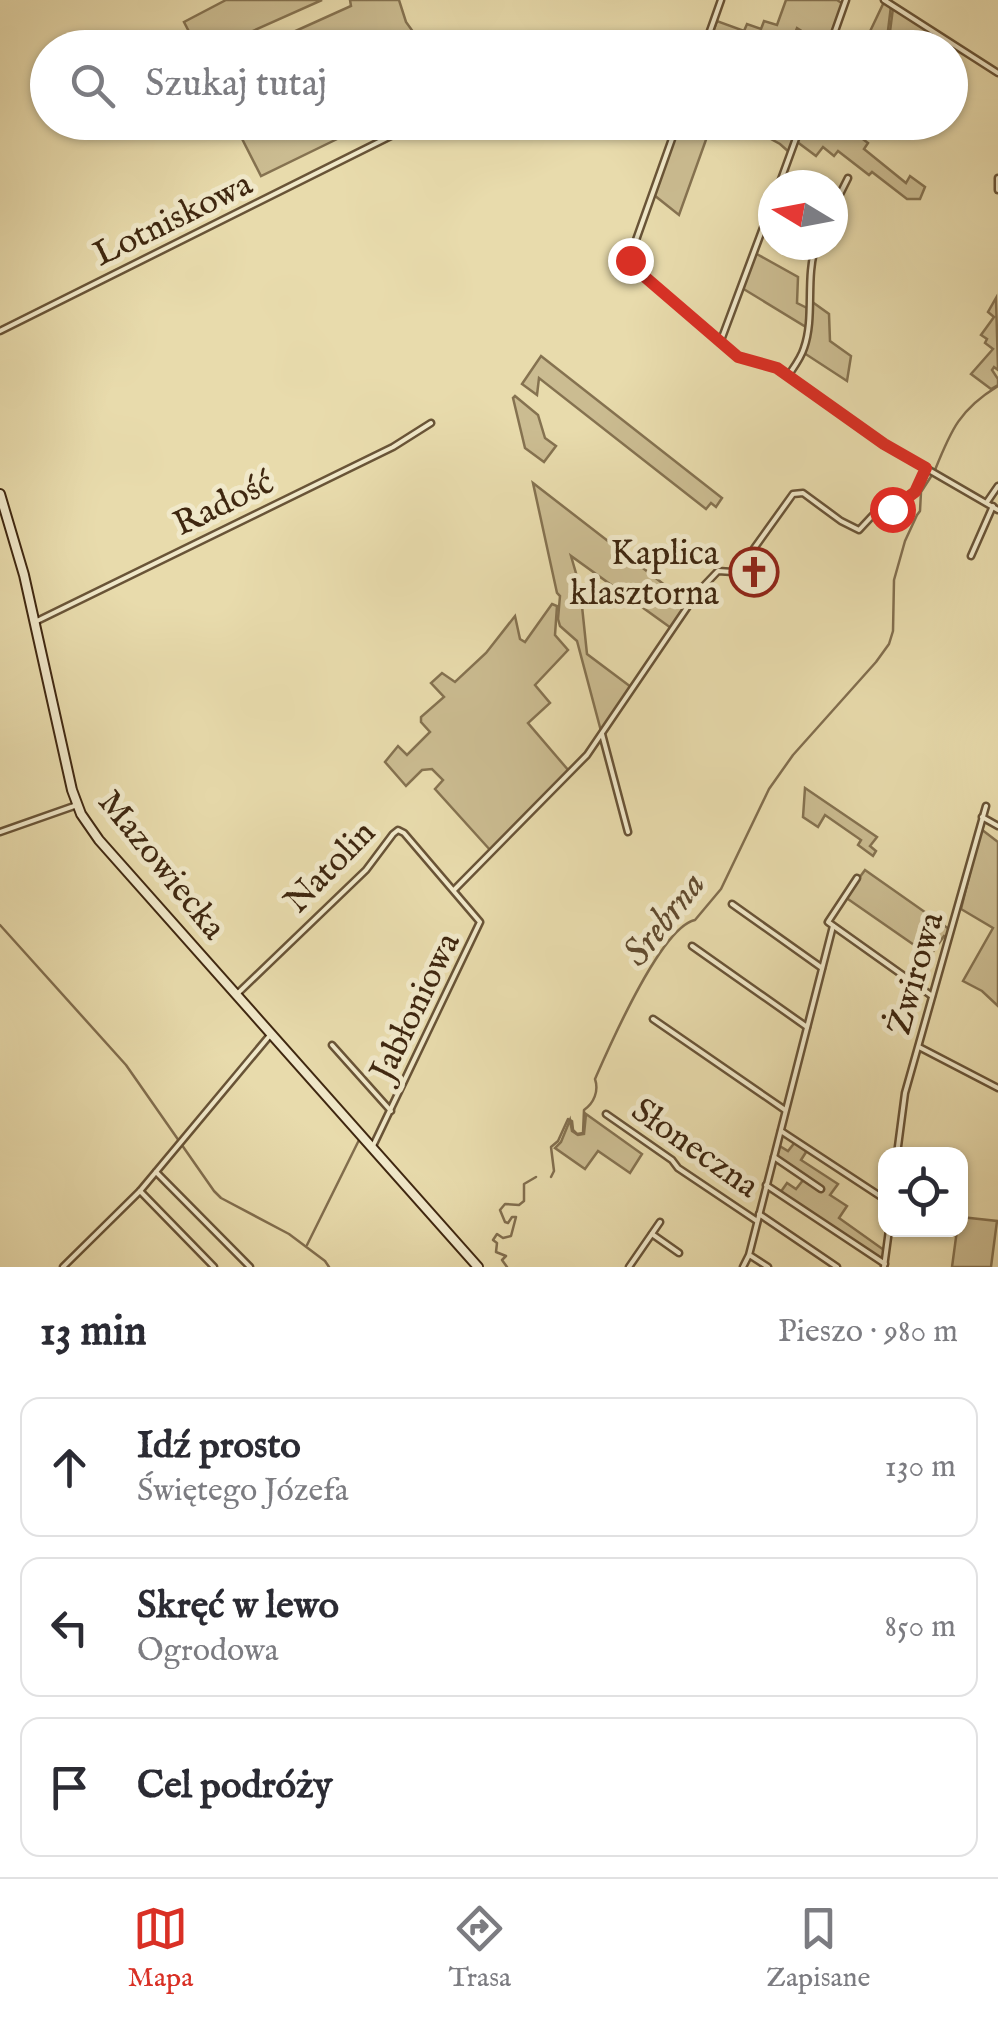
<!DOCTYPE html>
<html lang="pl">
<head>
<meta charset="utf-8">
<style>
  :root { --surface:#fff; --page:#f2f2f3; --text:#2b2b33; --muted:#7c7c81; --line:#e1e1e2; --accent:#d93025 }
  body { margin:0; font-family:"IM FELL English",serif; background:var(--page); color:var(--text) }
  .controls { position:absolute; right:30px; bottom:30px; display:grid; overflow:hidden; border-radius:20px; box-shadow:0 2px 8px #0004 }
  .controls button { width:90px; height:90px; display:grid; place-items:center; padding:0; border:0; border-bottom:2px solid var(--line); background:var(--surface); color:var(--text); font:50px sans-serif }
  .compass { position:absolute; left:758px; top:170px; width:90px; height:90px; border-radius:50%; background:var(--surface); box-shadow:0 2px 8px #0004; rotate:280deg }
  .stop { position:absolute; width:30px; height:30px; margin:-22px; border:8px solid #d93025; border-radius:50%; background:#fff }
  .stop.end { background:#d93025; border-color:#fff; box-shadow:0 2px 10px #0008 }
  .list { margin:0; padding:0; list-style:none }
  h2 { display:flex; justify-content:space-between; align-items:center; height:130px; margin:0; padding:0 40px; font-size:42px }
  h2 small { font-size:32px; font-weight:400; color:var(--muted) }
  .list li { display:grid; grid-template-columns:65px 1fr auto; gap:30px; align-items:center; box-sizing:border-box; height:140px; margin:0 20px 20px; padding:0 20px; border:2px solid var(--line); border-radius:20px }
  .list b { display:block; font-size:38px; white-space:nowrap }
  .list p { margin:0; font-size:32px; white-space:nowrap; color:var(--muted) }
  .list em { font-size:32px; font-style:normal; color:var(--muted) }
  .icon { flex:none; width:55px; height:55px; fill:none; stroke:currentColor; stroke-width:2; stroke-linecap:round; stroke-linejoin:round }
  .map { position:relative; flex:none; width:998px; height:1267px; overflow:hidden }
  .search { position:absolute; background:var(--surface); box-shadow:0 2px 8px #0004; left:30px; right:30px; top:30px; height:110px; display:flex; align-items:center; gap:25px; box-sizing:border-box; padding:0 35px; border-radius:55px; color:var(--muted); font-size:38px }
  .sheet { height:610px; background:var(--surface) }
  nav { display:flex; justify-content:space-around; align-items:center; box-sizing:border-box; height:140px; border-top:2px solid var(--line); background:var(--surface); font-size:28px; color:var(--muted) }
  nav a { display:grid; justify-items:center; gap:5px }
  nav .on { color:var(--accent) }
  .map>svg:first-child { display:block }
  .green { fill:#cbbc91; stroke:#857250; stroke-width:2.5 }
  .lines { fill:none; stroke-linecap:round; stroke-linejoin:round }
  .stream { stroke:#826e4e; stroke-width:2.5 }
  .street-casing { stroke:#695437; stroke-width:9 }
  .secondary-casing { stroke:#3f2710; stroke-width:12 }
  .street { stroke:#f0e8c9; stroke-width:4 }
  .secondary { stroke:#f0e8c9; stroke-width:8 }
  .route { stroke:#d93025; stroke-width:12 }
  .labels { text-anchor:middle; stroke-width:10; stroke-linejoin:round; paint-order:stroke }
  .street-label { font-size:35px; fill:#3f2710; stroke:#f0e8c9 }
  .poi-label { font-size:35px; fill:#3f2710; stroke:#f0e8c9; text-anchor:end }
  .water-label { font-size:38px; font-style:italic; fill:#614b2f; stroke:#f0e8c9 }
</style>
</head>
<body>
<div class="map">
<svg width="998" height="1267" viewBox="0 0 998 1267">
  <rect width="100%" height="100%" fill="#e8dbac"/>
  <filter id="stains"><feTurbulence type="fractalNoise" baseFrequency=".002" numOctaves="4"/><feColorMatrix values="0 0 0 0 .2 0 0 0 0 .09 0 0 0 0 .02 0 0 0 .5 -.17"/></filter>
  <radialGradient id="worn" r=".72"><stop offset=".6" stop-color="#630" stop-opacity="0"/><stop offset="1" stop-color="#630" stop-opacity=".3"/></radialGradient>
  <!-- green -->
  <g class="green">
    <polygon points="226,0 322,0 217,47 197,47 184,22"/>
    <polygon points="350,0 399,0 406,22 424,47 260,47 351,6"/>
    <polygon points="786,0 837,0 843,4 827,47 797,28 791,43 798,47 707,48 717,21 744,31 747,24 761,29 764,21 777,25"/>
    <polygon points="884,2 891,6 886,47 868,47 864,44"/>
    <polygon points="893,8 945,42 940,47 888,47"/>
    <polygon points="234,123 370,123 261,176"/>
    <polygon points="680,123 712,123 679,215 654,195"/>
    <polygon points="764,123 792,123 798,128 789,152 780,144 760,133"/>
    <polygon points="803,123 842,123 868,143 864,149 906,183 910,176 925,187 920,199 907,199 872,172 869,175 838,151 834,156 823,147 816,156 796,141"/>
    <polygon points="755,253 798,277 797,303 807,308 806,327 742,288"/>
    <polygon points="996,298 998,370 994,367 992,370 998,379 998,385 991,389 971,374 993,349 985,343 987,339 981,335 994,317 988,312"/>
    <polygon points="811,301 829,314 830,341 851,356 847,381 804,353"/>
    <polygon points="541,356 722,498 716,507 711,503 706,509 539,378 537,395 522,384"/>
    <polygon points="515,396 538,415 545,438 556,446 544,462 525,448 513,398"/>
    <polygon points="533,483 688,603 671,628 571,556 580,587 587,654 631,687 601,731 577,641 560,626 558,619 560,596 557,593"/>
    <polygon points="552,604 557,606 555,635 568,650 535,685 550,703 528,723 569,771 491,851 435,789 443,780 432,769 422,770 406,786 385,762 398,746 407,755 430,732 421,722 421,717 444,697 431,683 442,673 455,682 486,653 515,616 520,639 525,642"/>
    <polygon points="805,788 877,837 870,846 876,851 873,856 858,845 861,840 825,815 818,827 803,817"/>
    <polygon points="981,829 998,842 998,1006 982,991 963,981 993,928 961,909"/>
    <polygon points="865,870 949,929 948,937 944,936 930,956 845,897"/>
    <polygon points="586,1114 642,1154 630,1173 598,1151 585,1169 555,1148 561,1142 570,1120 572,1131 578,1135 584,1134"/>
    <polygon points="796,1141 808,1149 801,1160 838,1184 830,1195 847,1206 839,1218 884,1250 883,1261 780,1193 787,1183 796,1189 804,1179 821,1191 823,1189 776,1155 778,1145 788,1151"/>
    <polygon points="961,1217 997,1221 991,1267 952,1267 957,1230 960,1230"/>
  </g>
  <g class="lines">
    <!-- stream -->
    <g class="stream">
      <path d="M935,470C951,430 960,409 998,386"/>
      <polyline points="0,925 126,1065 214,1191 221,1198 289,1234 325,1261 329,1267"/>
      <path d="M551,1177L554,1171L551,1147L558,1141L568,1119L572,1121L573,1130L577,1134L583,1133L584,1110C594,1103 599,1091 595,1079C610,1045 661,927 695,920L721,889L769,789L793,755L876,662L889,644L893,631L894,580L905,541L917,515L920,511L921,492L932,475"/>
      <polyline points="307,1245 359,1140"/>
      <polyline points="507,1267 502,1260 506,1256 496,1252 497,1243 493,1240 497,1234 503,1238 511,1236 516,1217 512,1217 508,1223 505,1222 500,1210 505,1204 519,1205 524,1201 524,1184 536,1177"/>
    </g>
    <!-- street casing -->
    <g class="street-casing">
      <g id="street">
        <polyline points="884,0 998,73"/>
        <polyline points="704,48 721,0"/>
        <polyline points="829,48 846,0"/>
        <polyline points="678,122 631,254 629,260 632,266 738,357 777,368 884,444 998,510"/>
        <polyline points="998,178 998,190"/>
        <polyline points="779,185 802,122"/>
        <polyline points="833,208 848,178"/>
        <polyline points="0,331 419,122"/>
        <polyline points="720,343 773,201"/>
        <path d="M788,376C794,367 801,358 804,348C815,317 805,278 816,245"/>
        <polyline points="987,502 998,486"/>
        <polyline points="971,556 993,506"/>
        <polyline points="35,622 393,447 431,423"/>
        <polyline points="602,734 628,832"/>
        <polyline points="982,817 998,826"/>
        <polyline points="0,832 77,805"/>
        <polyline points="857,878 828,922 932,996"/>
        <polyline points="454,890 587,755 697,593 718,571 733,572 740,568 793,494 803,493 841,521 859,530 873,515 891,509 912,495 920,484 927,468"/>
        <polyline points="732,904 822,968"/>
        <polyline points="692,946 807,1027"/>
        <polyline points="236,995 366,870 393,834 398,830 404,833 480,922 372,1148"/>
        <polyline points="653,1019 785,1110"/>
        <polyline points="332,1045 391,1111"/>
        <polyline points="919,1047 998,1088"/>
        <polyline points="606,1114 672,1160 678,1168 757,1221"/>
        <polyline points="781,1131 886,1200"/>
        <polyline points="897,1154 905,1093 986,806"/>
        <polyline points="774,1157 821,1189"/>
        <polyline points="156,1172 250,1267"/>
        <polyline points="766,1185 885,1264"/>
        <polyline points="140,1191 214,1267"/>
        <polyline points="759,1214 837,1267"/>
        <polyline points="652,1234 679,1253"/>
        <polyline points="751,1256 768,1267"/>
        <polyline points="63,1267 140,1191 271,1034"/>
        <polyline points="629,1267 660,1222"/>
        <polyline points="743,1267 749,1255 833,926"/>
        <polyline points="884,1267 889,1230"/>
      </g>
    </g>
    <!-- secondary casing -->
    <g class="secondary-casing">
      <polyline id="secondary" points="0,494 24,575 72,790 81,814 99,840 478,1267"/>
    </g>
    <!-- street -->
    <use href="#street" class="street"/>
    <!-- secondary -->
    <use href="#secondary" class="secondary"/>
  </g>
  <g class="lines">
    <!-- route -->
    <polyline class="route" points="630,260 638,271 738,357 777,368 884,444 926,468 915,492 892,509"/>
  </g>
  <!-- icons -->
  <defs>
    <g id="church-ring" transform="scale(2.5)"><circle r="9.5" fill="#f0e8c9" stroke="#8f2418" stroke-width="1.5"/><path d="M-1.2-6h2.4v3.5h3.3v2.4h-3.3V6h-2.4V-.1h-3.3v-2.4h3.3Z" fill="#8f2418"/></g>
  </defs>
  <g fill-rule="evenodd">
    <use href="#church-ring" x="754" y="572"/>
  </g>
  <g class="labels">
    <!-- street labels -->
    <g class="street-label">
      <text transform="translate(172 218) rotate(-26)" y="12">Lotniskowa</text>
      <text transform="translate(223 502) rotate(-26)" y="12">Radość</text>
      <text transform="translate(163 864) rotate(51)" y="12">Mazowiecka</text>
      <text transform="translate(329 866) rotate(-46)" y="12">Natolin</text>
      <text transform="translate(914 973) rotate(-74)" y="12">Żwirowa</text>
      <text transform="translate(414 1006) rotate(-64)" y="12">Jabłoniowa</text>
      <text transform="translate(696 1147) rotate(35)" y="12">Słoneczna</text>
    </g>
    <!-- poi labels -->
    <g class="poi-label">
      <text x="719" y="564">Kaplica<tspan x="719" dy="40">klasztorna</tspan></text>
    </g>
    <!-- water labels -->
    <g class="water-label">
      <text transform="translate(663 918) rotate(-52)" y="13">Srebrna</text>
    </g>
  </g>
  <rect width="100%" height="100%" filter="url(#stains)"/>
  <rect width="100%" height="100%" fill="url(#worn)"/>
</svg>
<div class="controls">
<button><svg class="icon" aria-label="locate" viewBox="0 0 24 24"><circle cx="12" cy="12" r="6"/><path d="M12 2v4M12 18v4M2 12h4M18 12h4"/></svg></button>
</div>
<svg class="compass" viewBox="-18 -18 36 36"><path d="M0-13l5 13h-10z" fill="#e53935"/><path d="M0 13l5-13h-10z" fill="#7c7c81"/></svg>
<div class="stop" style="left:892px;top:509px"></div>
<div class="stop end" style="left:630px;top:260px"></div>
<div class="search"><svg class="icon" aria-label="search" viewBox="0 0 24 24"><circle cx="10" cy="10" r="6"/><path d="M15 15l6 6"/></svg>Szukaj tutaj</div>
</div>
<section class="sheet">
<h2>13 min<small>Pieszo · 980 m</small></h2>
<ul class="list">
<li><svg class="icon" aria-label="ahead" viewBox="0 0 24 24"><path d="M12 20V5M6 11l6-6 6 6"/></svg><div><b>Idź prosto</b><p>Świętego Józefa</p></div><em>130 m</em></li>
<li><svg class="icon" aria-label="left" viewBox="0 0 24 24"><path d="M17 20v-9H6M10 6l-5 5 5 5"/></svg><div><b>Skręć w lewo</b><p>Ogrodowa</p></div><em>850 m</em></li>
<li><svg class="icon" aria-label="arrive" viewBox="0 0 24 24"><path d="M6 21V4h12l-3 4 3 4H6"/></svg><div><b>Cel podróży</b></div></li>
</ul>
</section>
<nav>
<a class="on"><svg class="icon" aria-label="map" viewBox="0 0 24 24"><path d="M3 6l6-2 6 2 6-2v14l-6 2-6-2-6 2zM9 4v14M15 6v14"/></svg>Mapa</a>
<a><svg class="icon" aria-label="directions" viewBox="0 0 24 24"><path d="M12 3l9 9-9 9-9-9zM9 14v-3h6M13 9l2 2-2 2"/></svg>Trasa</a>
<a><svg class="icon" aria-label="saved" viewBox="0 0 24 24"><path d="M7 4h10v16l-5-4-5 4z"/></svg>Zapisane</a>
</nav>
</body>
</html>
